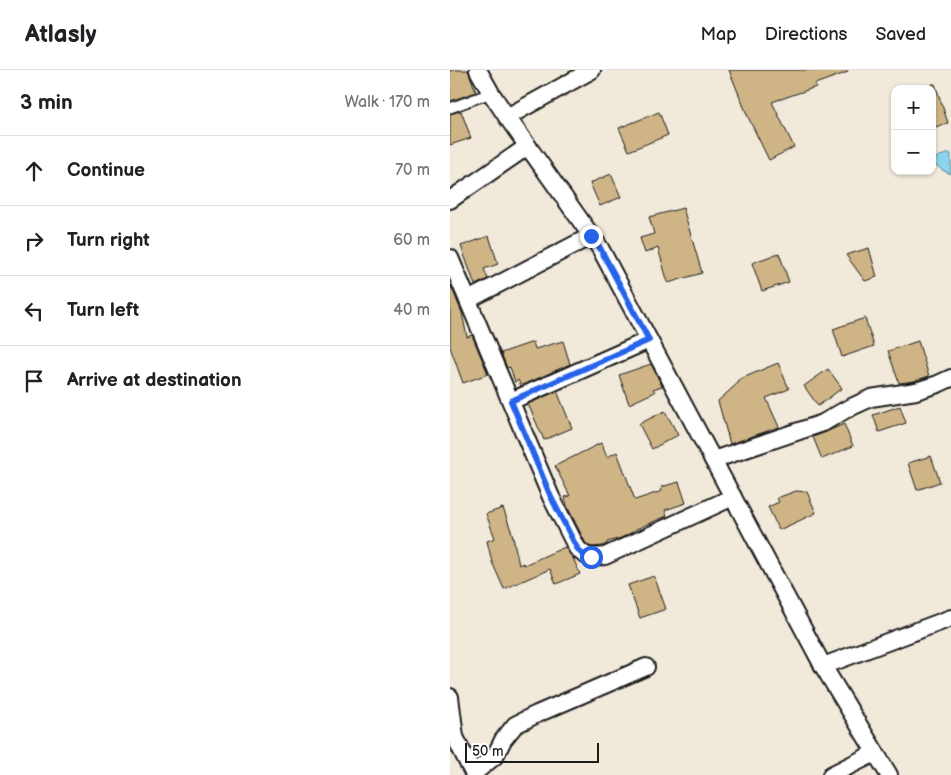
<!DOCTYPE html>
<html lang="en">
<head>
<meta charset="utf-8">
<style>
  :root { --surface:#fff; --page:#f2f2f2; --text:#202124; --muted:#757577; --line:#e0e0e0 }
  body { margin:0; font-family:"Balsamiq Sans",sans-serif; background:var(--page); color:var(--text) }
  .controls { position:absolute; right:15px; top:15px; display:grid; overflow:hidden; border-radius:10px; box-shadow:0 1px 4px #0004 }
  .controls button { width:45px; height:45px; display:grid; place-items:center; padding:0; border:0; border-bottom:1px solid var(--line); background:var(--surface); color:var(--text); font:25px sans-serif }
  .scale { position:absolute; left:15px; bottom:12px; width:134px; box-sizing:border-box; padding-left:5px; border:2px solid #1c1c1c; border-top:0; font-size:14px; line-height:18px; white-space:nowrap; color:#1c1c1c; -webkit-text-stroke:4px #fff; paint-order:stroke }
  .stop { position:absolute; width:15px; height:15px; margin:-11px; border:4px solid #2563eb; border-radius:50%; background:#fff }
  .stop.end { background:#2563eb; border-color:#fff; box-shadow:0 1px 5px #0008 }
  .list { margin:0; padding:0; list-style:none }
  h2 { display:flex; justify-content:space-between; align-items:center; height:65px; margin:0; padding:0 20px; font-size:21px }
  h2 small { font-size:16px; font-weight:400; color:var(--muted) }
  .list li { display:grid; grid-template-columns:32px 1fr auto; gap:15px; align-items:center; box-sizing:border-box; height:70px; padding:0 20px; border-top:1px solid var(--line) }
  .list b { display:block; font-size:19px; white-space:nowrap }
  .list em { font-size:16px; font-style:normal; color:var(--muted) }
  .icon { flex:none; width:28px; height:28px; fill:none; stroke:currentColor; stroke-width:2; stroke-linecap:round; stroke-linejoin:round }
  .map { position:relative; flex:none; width:501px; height:705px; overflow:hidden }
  header { display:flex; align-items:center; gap:30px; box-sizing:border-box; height:70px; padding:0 25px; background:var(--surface); border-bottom:1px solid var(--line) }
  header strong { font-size:24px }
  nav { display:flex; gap:28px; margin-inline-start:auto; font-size:18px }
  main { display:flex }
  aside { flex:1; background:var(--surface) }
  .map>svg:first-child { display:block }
  .water { fill:#8cd4ed; stroke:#5f8a99 }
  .building { fill:#cfb585; stroke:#1c1c1c }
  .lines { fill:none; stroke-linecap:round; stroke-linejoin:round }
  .lane-casing { stroke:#1c1c1c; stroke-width:12 }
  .street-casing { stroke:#1c1c1c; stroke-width:20 }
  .lane { stroke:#fff; stroke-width:9 }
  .street { stroke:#fff; stroke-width:16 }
  .route { stroke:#2563eb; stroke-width:6 }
</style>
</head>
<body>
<header>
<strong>Atlasly</strong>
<nav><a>Map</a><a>Directions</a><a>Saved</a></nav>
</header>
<main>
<aside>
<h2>3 min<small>Walk · 170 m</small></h2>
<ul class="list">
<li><svg class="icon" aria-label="ahead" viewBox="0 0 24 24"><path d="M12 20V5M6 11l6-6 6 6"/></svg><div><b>Continue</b></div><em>70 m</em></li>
<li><svg class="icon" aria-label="right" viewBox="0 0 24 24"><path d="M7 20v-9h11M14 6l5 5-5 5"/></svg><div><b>Turn right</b></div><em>60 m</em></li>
<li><svg class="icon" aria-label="left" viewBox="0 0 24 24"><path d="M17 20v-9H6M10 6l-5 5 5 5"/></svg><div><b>Turn left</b></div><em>40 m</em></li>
<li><svg class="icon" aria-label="arrive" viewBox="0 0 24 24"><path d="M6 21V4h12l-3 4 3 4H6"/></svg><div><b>Arrive at destination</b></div></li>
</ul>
</aside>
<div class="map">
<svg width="501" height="705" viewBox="0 0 501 705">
  <rect width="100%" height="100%" fill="#f1e9da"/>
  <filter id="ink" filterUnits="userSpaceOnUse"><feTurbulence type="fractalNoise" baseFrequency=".02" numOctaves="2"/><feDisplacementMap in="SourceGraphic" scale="10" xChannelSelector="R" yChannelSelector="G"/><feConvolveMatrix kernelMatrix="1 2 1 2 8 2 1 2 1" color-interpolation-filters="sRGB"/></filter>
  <g filter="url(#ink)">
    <!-- water -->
    <polygon class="water" points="499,83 501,84 501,104 494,101 484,94 487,87"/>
    <!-- building -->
    <g class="building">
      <polygon points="0,0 18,0 26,22 0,31"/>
      <polygon points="279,0 397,0 398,2 365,14 366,17 322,32 344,77 319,90 298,47"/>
      <polygon points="482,14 485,14 498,53 482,58"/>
      <polygon points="11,41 21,68 0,75 0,44"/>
      <polygon points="209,42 218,65 179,81 169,58"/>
      <polygon points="161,104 171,127 150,136 140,113"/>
      <polygon points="233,138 252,203 218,213 208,178 195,183 190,168 204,164 199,147"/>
      <polygon points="39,166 48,194 34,199 38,209 25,215 11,176"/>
      <polygon points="419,178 427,207 415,211 396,185"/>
      <polygon points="329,183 339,212 312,221 302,193"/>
      <polygon points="0,216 1,216 12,243 17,267 22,265 38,304 13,313 0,277"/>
      <polygon points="415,248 424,276 392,287 383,259"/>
      <polygon points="113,271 120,294 71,316 68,310 65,312 60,297 57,298 51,283 83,272 85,279"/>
      <polygon points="468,271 479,306 464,311 449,313 438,281"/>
      <polygon points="328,293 339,319 316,328 329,357 280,374 268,331 289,312 288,310"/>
      <polygon points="201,294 212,316 203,319 205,322 179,334 169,305"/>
      <polygon points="378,299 392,318 368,336 354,316"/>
      <polygon points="107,321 122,358 94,370 78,334"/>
      <polygon points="450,336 456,353 429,362 423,345"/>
      <polygon points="215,341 228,365 202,379 189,354"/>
      <polygon points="394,354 403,376 372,389 363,367 376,362"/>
      <polygon points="151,373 157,387 167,382 185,430 212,421 211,417 229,412 236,433 215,440 217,446 186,459 186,460 171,468 157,472 157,474 152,476 143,477 139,476 135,472 117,436 115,427 120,426 105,396"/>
      <polygon points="481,386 490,412 467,420 458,393"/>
      <polygon points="346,421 357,422 366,443 329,460 318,437 329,432 327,428"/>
      <polygon points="53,438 62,463 69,495 73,493 74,495 115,477 123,488 130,504 106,514 100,499 54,519 42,492 37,471 45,468 36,444"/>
      <polygon points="204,506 216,539 190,548 178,515"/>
    </g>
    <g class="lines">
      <!-- lane casing -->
      <g class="lane-casing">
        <polyline id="lane" points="0,38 41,23"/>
      </g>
      <!-- street casing -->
      <g class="street-casing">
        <g id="street">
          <polyline points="28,0 41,23 57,47 150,178 373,596 439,705"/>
          <polyline points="57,47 142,0"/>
          <polyline points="0,130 78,76"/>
          <path d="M0,188L101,427L127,478C137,489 142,487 155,486L283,427"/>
          <polyline points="18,230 141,166"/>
          <polyline points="61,331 199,270"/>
          <polyline points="263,390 373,353 395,340 421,328 466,321 488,314 501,308"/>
          <polyline points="373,596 501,548"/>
          <polyline points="0,627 5,667 24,705"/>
          <polyline points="24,703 45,686 53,670 65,655 87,644 196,597"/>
          <polyline points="381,705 425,683"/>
        </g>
      </g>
      <!-- lane -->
      <use href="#lane" class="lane"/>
      <!-- street -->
      <use href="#street" class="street"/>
    </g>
  </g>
  <g class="lines" filter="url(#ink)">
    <!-- route -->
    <polyline class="route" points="141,487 132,484 127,478 101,427 61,331 199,270 150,178 141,166"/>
  </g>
</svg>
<div class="controls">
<button>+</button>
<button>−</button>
</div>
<div class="scale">50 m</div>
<div class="stop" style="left:141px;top:487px"></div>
<div class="stop end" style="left:141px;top:166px"></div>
</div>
</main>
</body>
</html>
